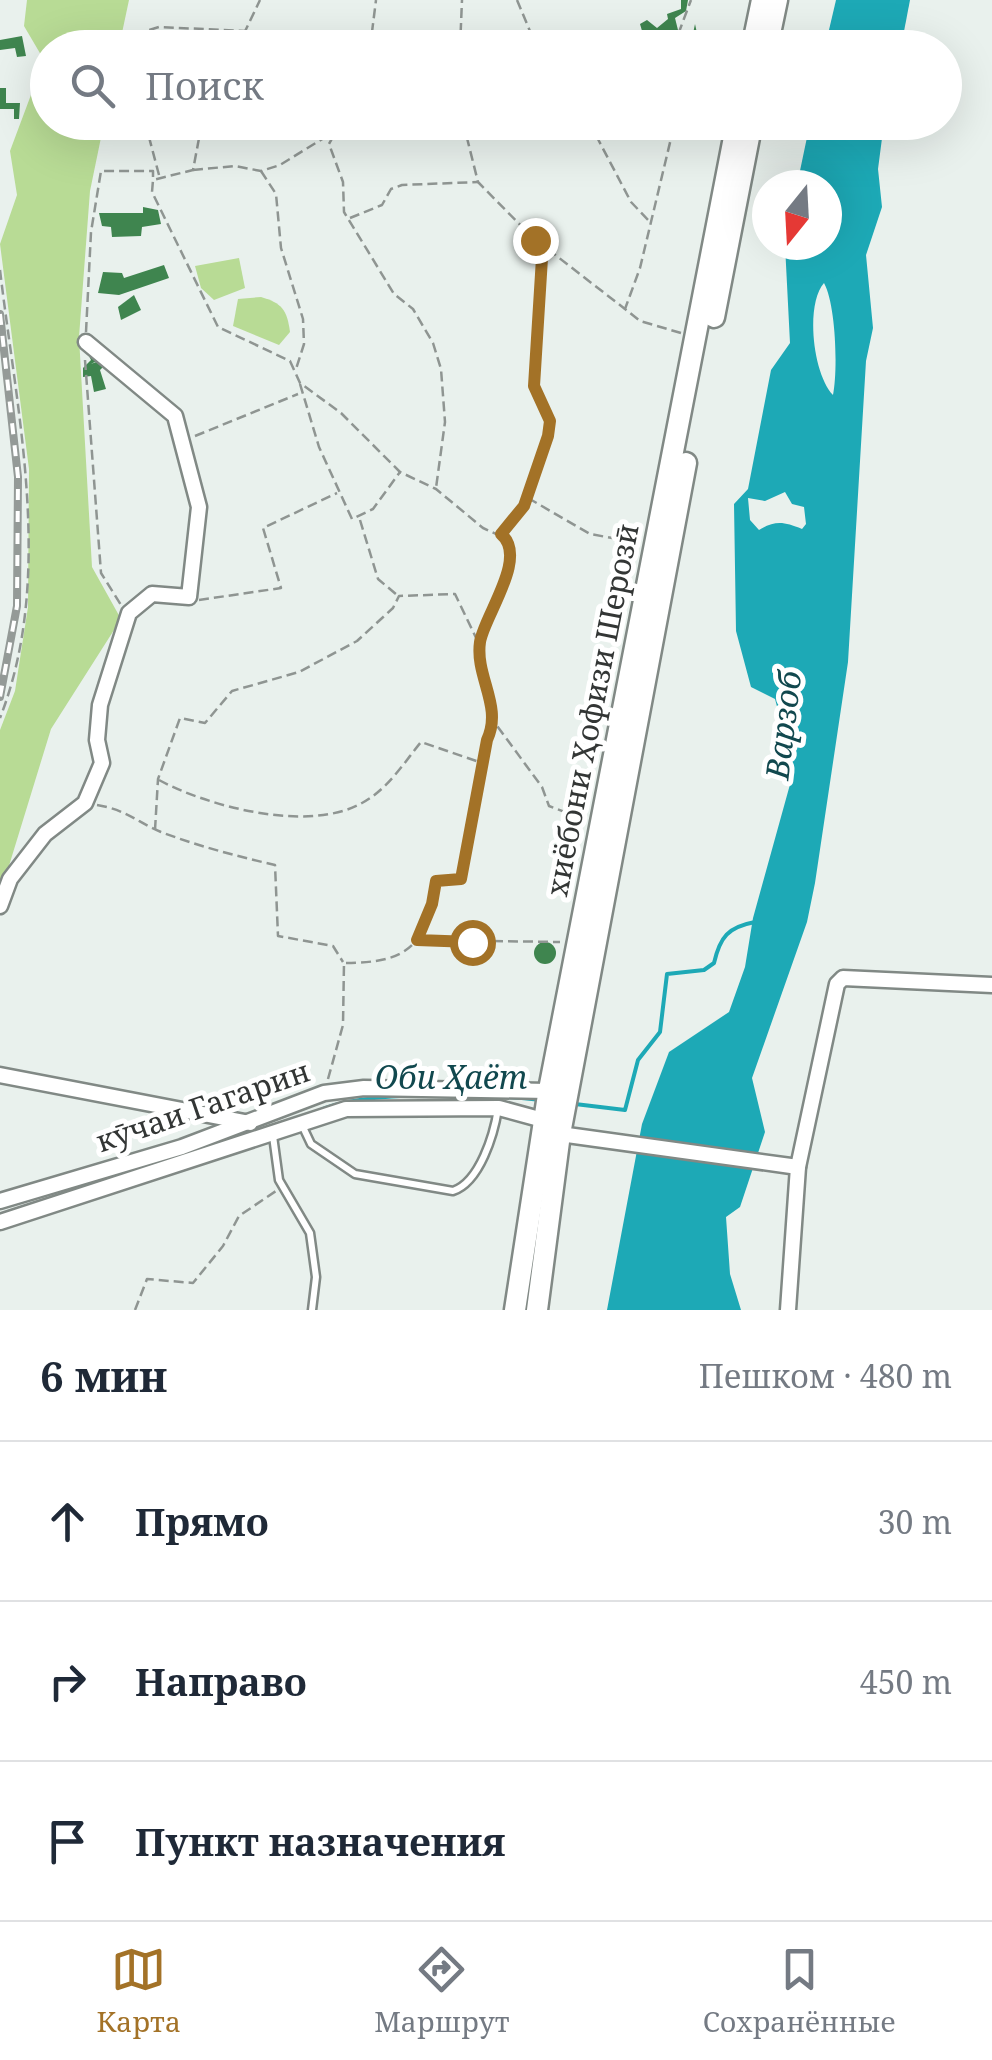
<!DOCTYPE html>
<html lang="ru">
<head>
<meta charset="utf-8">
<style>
  :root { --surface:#fff; --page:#f6f6f7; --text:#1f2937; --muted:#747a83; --line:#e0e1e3; --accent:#a37227 }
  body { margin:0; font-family:"Noto Serif",serif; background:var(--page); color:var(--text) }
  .compass { position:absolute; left:752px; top:170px; width:90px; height:90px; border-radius:50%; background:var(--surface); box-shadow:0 10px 40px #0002; rotate:198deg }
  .stop { position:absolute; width:30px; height:30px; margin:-22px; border:8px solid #a37227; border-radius:50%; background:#fff }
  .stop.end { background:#a37227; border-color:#fff; box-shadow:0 2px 10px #0008 }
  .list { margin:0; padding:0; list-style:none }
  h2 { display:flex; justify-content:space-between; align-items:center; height:130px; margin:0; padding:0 40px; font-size:42px }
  h2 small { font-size:32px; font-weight:400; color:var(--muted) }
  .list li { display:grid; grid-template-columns:65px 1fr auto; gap:30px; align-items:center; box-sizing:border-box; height:160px; padding:0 40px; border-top:2px solid var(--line) }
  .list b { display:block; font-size:38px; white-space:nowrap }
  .list em { font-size:32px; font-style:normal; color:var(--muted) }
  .icon { flex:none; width:55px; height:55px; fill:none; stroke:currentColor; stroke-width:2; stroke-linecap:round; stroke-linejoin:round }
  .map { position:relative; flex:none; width:992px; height:1310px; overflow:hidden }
  .search { position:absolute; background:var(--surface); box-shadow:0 10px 40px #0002; left:30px; right:30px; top:30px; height:110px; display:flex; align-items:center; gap:25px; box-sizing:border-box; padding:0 35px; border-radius:55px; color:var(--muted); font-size:38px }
  .sheet { height:610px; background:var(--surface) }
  nav { display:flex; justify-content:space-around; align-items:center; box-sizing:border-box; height:140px; border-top:2px solid var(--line); background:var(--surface); font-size:28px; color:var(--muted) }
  nav a { display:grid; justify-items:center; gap:5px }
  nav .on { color:var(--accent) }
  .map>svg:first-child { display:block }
  .green { fill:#b8db95 }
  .water { fill:#1da9b6; fill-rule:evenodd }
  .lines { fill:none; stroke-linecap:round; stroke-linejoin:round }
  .stream { stroke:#1da9b6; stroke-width:4 }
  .building { fill:#3f854f }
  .service-casing { stroke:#818985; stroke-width:11 }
  .minor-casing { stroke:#818985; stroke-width:19 }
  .secondary-casing { stroke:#818985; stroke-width:25 }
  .path { stroke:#8f9592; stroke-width:2.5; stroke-dasharray:10 5; stroke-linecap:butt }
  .service { stroke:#fff; stroke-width:6 }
  .minor { stroke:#fff; stroke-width:14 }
  .secondary { stroke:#fff; stroke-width:20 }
  .rail-casing { stroke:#949a97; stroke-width:8 }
  .rail { stroke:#fff; stroke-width:4; stroke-dasharray:11; stroke-linecap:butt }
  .route { stroke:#a37227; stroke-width:12 }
  .labels { text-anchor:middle; stroke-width:10; stroke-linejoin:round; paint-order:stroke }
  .street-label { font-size:30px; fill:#333635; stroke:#fff }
  .water-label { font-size:32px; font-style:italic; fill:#11484e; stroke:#fff }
</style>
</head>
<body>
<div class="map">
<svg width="992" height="1310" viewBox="0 0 992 1310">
  <rect width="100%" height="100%" fill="#e9f1ed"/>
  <!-- green -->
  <g class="green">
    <polygon points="27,0 129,0 119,47 48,48 48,122 104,123 90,191 79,337 92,567 121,619 51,729 0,895 0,730 15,691 28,607 29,469 0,244 17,195 10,151 44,60 24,26"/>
    <polygon points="239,258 245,288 214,300 201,288 195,266"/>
    <path d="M261,297C282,303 287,310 290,332L279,345L233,326L238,299Z"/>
  </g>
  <!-- water -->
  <g class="water">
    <polygon points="836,0 910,0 901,47 825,47"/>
    <path d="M810,123H884L878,169L882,207L866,255L873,328L866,361L848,662L815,883L807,922L752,1078L765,1132L740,1207L726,1217L730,1274L741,1310H607L642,1124L669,1052L729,1012L745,967L753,918L794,770L775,699L751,687L736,631L734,504L748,489L771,370L790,343L785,245H827V185H797ZM824,283C836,305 838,370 833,395C813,374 805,305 824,283ZM785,492L792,504L804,507L806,524L802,529C784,522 776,520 759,530L750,520L748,498L765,501Z"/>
  </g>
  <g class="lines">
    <!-- stream -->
    <g class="stream">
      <path d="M575,1104L625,1110L638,1060L660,1032L667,974L704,970L714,963C720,937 728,927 755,922"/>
      <path d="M318,1111C367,1089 485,1094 541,1100"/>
    </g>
  </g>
  <!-- building -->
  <g class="building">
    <polygon points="681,0 688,0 686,11 675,18 678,30 661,38 664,48 647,48 640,24 647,20 657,28 668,19 667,14 681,9"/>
    <polygon points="695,24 697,33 718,36 716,48 690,48"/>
    <polygon points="22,36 26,56 17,57 15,48 0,50 0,40"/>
    <polygon points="0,88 6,88 6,103 20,103 19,119 14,119 14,109 0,109"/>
    <polygon points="143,207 158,210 161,224 142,227 141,236 112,237 111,227 102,226 99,213 143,213"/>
    <polygon points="164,265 169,278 119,295 98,293 103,272 122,273 124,278"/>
    <polygon points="134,295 141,310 121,320 118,307"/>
    <polygon points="87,352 102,358 91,364 104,359 106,364 100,370 106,389 94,392 91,376 83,377 83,368 91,360"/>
    <circle cx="545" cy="953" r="11"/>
  </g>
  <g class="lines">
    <!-- service casing -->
    <g class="service-casing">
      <g id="service">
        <path d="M302,1125L311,1144L355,1174L453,1191C480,1182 494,1134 498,1109"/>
        <polyline points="273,1136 279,1180 310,1233 316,1277 312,1310"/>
      </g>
    </g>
    <!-- minor casing -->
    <g class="minor-casing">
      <g id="minor">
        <polyline points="0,906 10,879 45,834 85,803 102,763 97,740 100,705 129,613 152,594 189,597 199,507 175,416 86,342"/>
        <polyline points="0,1075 250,1123"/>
        <polyline points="560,1134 798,1167"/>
        <polyline points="0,1201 182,1147 324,1093 364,1088 548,1091"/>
        <polyline points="0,1222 346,1109 499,1108 543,1120"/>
        <polyline points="788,1310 798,1167 837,984 843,978 992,985"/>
      </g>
    </g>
    <!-- secondary casing -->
    <g class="secondary-casing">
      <g id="secondary">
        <polyline points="752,48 762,0"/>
        <polyline points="767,48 777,0"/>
        <polyline points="714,317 752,122"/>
        <polyline points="515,1310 548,1095 737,122"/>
        <polyline points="537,1310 560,1134 686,463"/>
      </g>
    </g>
    <!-- path -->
    <g class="path">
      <polyline points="517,0 537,48"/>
      <polyline points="371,36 460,40"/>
      <polyline points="133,48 133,35 159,27 245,31"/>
      <polyline points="237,48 260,0"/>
      <polyline points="370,48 376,0"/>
      <polyline points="460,48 462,0"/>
      <polyline points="673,48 691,0"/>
      <polyline points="145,122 159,175"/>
      <polyline points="220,122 214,130 200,133 193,170 153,180 152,192 218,327 290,361 300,383 341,413 400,472 436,489 483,528 507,539 507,572 483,633 482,663 495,723 542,787 549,806 586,820"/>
      <polyline points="341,122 329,144 343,182 344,212 394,294 413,309 433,343 441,369 445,422 436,488"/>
      <polyline points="463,122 478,182 535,240 541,258 533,363 534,386 550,421 548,436 524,506 502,533"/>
      <polyline points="589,122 631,202 650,222"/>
      <polyline points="193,170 235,166 261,171 280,165 332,133"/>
      <polyline points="261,171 276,194 281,248 303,319 304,344 296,369"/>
      <polyline points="350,218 382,205 391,189 402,185 478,182"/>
      <polyline points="536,240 625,309"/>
      <path d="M0,270C17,415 55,577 0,718"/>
      <polyline points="86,332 91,232 101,171 153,171 153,180"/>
      <polyline points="681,333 640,321 625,309 640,268 673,130 718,136"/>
      <polyline points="85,360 101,573 121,605"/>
      <polyline points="300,384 319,447 352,519 373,509 400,472"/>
      <polyline points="195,436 298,394"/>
      <polyline points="528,498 590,534 640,543"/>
      <polyline points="360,520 378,579 397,595"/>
      <polyline points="199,600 281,588 263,528 337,493"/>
      <path d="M159,780C209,807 309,833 362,803C388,789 403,764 421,742L482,763"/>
      <path d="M97,805C127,810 137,822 161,832C198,846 236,856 275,865L278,936L333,946L343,962"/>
      <polyline points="155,830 158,779 180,718 205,723 232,691 299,672 357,641 393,608 399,596 455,594 479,644"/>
      <polyline points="418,940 560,942"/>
      <path d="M328,1079L343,1025L344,963C410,963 426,945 436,881L461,879L487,740L494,725"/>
      <polyline points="135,1310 147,1279 193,1283 223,1246 239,1216 276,1191"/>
    </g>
    <!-- service -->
    <use href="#service" class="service"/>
    <!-- minor -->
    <use href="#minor" class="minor"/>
    <!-- secondary -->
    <use href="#secondary" class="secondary"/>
    <!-- rail casing -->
    <g class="rail-casing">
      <polyline id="rail" points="0,314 18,477 17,606 0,697"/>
    </g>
    <!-- rail -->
    <use href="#rail" class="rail"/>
  </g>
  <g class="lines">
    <!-- route -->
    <path class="route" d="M472,942L417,940L432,904L436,881L461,879L487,740C503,706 475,677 480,642C484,616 529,557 501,534L524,506L548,436L550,421L534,386L542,258L535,240"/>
  </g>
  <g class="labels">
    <!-- street labels -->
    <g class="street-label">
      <text transform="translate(593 710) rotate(-79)" y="10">хиёбони Ҳофизи Шерозӣ</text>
      <text transform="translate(203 1107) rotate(-19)" y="10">кӯчаи Гагарин</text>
    </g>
    <!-- water labels -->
    <g class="water-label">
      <text transform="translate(784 725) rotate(-83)" y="11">Варзоб</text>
      <text x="451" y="1089">Оби Ҳаёт</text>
    </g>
  </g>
</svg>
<svg class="compass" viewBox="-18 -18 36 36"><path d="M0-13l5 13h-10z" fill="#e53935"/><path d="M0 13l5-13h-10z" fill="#747a83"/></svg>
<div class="stop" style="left:472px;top:942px"></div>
<div class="stop end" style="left:535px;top:240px"></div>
<div class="search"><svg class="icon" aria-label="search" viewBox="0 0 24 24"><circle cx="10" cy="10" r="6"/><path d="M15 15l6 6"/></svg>Поиск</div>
</div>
<section class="sheet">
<h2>6 мин<small>Пешком · 480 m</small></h2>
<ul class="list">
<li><svg class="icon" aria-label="ahead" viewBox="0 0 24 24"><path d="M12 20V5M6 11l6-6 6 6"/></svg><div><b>Прямо</b></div><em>30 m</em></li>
<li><svg class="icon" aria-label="right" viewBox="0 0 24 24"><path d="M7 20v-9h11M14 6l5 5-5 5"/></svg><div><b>Направо</b></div><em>450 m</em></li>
<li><svg class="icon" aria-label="arrive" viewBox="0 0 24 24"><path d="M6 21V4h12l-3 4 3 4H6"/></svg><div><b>Пункт назначения</b></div></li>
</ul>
</section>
<nav>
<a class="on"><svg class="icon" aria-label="map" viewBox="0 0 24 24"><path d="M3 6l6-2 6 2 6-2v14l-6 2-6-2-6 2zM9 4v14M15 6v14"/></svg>Карта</a>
<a><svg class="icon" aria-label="directions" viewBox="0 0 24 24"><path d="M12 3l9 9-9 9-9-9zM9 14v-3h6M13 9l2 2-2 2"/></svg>Маршрут</a>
<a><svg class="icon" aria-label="saved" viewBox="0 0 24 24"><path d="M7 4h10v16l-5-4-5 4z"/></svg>Сохранённые</a>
</nav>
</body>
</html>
